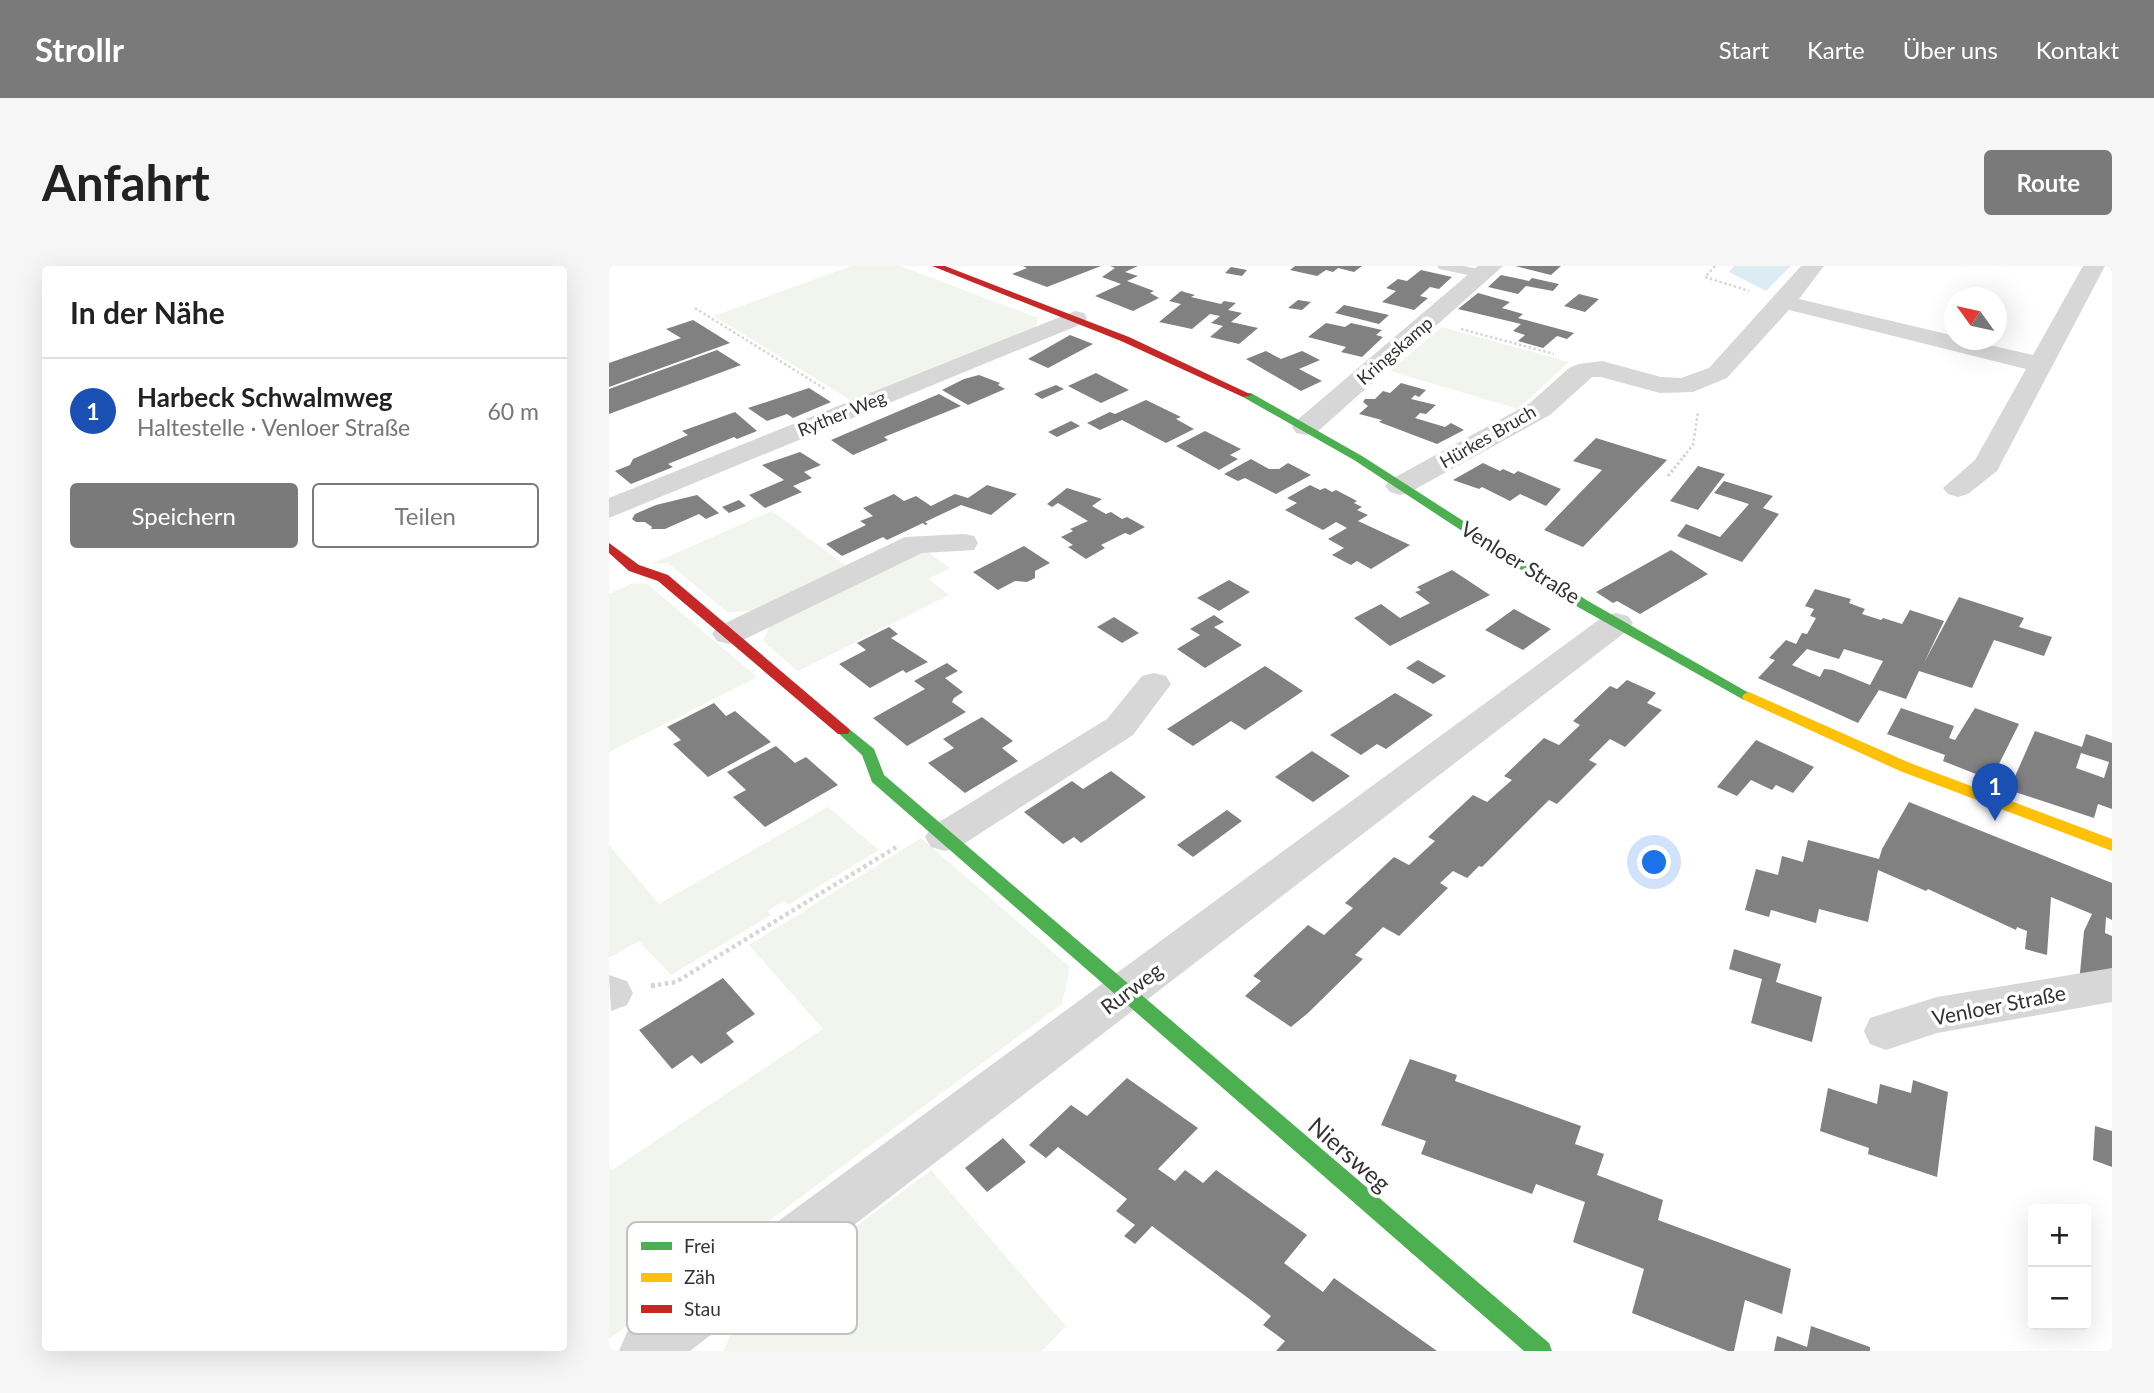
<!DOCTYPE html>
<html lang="de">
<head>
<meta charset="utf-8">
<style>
  :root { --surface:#fff; --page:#f6f6f6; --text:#222; --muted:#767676; --line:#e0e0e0; --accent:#7a7a7a }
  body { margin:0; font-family:Lato,sans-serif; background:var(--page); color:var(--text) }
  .controls { position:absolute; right:21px; bottom:21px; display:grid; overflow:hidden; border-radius:7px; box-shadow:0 7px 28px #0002 }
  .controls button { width:63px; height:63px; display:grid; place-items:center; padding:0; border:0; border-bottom:2px solid var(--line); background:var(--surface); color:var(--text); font:35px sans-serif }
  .compass { position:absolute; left:1335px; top:21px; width:63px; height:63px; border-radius:50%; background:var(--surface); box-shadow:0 7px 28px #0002; rotate:303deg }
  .you { position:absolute; left:1046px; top:597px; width:24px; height:24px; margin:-18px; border:5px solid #fff; border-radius:50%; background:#1a73e8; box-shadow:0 0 0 10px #1a73e833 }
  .badge { display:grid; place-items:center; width:46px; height:46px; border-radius:50%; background:var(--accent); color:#fff; font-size:23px; font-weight:700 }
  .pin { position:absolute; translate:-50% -58px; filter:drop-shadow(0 2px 4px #0008) }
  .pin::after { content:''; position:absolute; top:37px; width:24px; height:21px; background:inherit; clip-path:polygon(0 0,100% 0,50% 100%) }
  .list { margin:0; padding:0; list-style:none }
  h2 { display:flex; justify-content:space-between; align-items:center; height:91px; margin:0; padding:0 28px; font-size:30px }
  h2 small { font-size:23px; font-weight:400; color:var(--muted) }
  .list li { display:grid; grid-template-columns:46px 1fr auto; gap:21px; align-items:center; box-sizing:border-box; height:105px; padding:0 28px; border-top:2px solid var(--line) }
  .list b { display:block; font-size:26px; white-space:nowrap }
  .list p { margin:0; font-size:23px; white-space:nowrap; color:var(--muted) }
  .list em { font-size:23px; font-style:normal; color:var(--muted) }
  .actions { display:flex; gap:14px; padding:21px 28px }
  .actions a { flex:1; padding:16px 0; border:2px solid var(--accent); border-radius:7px; text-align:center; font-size:24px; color:var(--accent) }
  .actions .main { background:var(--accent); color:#fff }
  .map { position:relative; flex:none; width:1503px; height:1085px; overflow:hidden; border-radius:7px }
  header { display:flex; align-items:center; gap:42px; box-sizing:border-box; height:98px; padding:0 35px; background:var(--accent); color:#fff }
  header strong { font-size:33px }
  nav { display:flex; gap:38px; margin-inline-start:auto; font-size:24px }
  .intro { display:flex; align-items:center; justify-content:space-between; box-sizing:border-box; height:168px; padding:0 42px }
  h1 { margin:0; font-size:49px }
  .button { padding:18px 32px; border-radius:7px; background:var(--accent); color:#fff; font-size:24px; font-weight:700 }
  main { display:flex; gap:42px; padding:0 42px }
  aside { flex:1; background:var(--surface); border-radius:7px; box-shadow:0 7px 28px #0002 }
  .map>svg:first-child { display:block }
  .green { fill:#f1f5ed }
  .water { fill:#ddebf3 }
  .building { fill:#818181; fill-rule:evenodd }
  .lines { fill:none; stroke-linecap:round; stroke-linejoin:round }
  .path-far3 { stroke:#d6d6d6; stroke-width:2.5; stroke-dasharray:2.5 2.5; stroke-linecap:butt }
  .path-far2 { stroke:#d6d6d6; stroke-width:3.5; stroke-dasharray:2.5 2.5; stroke-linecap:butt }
  .path-far1 { stroke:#d6d6d6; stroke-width:4.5; stroke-dasharray:3.5 3.5; stroke-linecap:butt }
  .path { stroke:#d6d6d6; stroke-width:5; stroke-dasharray:4.5 4.5; stroke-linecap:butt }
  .lane { fill:#d7d7d7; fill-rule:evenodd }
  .street { fill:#d7d7d7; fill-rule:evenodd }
  .fast { fill:#4caf50; fill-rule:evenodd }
  .slow { fill:#ffc107; fill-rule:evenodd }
  .jam { fill:#c62828; fill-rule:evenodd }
  .labels { text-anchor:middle; stroke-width:7; stroke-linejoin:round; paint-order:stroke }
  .far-street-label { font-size:18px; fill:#333; stroke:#fff }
  .street-label { font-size:21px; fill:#333; stroke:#fff }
  .near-street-label { font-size:24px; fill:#333; stroke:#fff }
  .key { fill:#fff; stroke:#c2c2c2; stroke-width:2 }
  .key-label { font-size:19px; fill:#333 }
</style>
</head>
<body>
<header>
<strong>Strollr</strong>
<nav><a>Start</a><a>Karte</a><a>Über uns</a><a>Kontakt</a></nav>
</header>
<div class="intro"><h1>Anfahrt</h1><a class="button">Route</a></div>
<main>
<aside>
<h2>In der Nähe<small></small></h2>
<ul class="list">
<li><span class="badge" style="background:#1a4fb4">1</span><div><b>Harbeck Schwalmweg</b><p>Haltestelle · Venloer Straße</p></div><em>60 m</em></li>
</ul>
<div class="actions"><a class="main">Speichern</a><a>Teilen</a></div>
</aside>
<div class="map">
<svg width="1503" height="1085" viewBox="0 0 1503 1085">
  <rect width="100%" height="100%" fill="#fff"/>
  <!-- green -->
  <g class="green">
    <polygon points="242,0 291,0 429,52 427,61 243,135 105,50"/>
    <polygon points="833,61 960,96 909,143 781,105"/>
    <polygon points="163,245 240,302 149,345 118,346 59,297 42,298"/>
    <polygon points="316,284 341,302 319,313 340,329 189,405 154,375 162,357"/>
    <polygon points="37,317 148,411 0,486 0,328 22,318"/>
    <polygon points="219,541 270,584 179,639 175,635 158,645 162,649 62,709 30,675 0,692 0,579 50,638"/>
    <polygon points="312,572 461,701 453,738 0,1073 0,900 3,904 214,763 140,679"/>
    <polygon points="322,904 457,1060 433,1085 114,1085 125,1062 152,1032"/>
  </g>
  <!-- water -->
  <polygon class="water" points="1125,0 1182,0 1157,25 1120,6"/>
  <!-- building -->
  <g class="building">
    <polygon points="414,0 492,0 438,21 403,8 418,2"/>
    <polygon points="501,0 529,0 516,6 529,10 518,15 545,25 541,27 550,32 524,45 486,30 512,18 493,11 506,2"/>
    <polygon points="686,0 753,0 745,6 729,2 724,6 717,4 708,10 681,4"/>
    <polygon points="906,0 952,0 942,9"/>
    <polygon points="622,1 638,4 633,10 616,7"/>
    <polygon points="812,4 843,11 830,23 821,21 811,30 819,32 805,44 773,36 787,25 777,22 789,13 798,15"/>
    <polygon points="892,9 920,15 923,12 950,18 944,25 917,20 909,28 879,21"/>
    <polygon points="572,25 586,29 582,31 612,38 615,35 627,37 619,44 633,47 622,56 649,62 630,78 601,71 614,60 602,57 611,50 601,48 583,63 550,56 572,38 560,35"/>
    <polygon points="869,27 901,36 893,42 914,48 909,52 965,67 958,73 948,70 934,82 909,75 916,69 904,65 912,58 849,43"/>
    <polygon points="970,28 990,33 976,46 955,40"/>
    <polygon points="689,34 702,36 693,44 679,42"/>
    <polygon points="735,39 780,49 770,58 726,47"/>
    <polygon points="84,54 121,77 0,121 0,97 72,72 57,63"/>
    <polygon points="717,57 736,61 742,57 773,64 767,69 774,71 753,91 732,86 737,81 699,71"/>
    <polygon points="461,69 484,78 439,102 419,93"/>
    <polygon points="108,84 132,99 0,148 0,123"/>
    <polygon points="657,85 672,93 693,85 711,94 690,103 713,115 692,125 637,93"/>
    <polygon points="487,107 520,124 492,137 459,120"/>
    <polygon points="370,109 391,117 389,119 396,123 359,139 333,124 355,113"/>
    <polygon points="792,117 817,124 810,131 806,129 802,133 827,139 817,148 811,147 806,152 836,161 842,157 855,164 828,178 770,156 773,154 750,148 759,140 754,136 756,133 766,133 774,125 781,127"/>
    <polygon points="447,119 455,123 433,133 425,128"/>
    <polygon points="200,122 222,136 184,152 178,148 158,155 139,142"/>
    <polygon points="330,128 352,140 275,171 279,174 244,189 222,174"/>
    <polygon points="537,134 572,151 567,153 585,163 557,177 513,154 491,164 478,157 501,146 506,148"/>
    <polygon points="126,146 148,165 128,173 125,171 59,198 64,201 22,218 6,205 21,199 24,193 79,169 73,165"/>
    <polygon points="462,155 471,160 448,171 439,166"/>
    <polygon points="596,165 632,183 621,189 629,193 610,204 567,180"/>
    <polygon points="987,172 1058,194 974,281 935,264 993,204 964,195"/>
    <polygon points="191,186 212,199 195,206 203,212 184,220 193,226 156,242 140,229 175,214 153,199"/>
    <polygon points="642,193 660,203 670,203 679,197 702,209 667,228 636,212 629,215 615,208"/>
    <polygon points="874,197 891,205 894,203 905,208 909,205 952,223 937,240 911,228 901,235 873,221 870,223 844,214"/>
    <polygon points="1089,200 1116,208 1089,244 1061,235"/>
    <polygon points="1115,215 1164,230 1154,242 1170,248 1133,296 1068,270 1077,258 1111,271 1140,238 1105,227"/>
    <polygon points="378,219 408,228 382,249 352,239 316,256 319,258 316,259 314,257 278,274 274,271 233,290 217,278 257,259 251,255 264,250 254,242 285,228 295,235 307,230 322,240 346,228 359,232"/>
    <polygon points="701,219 711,224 716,222 723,226 727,224 748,235 745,237 753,241 748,244 759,249 749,255 801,279 762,303 748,295 742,299 723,289 735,282 719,273 738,262 727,256 714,264 676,244 688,237 678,232"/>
    <polygon points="458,222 493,233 483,240 497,248 502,246 513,253 518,251 536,261 521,269 516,267 492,279 496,282 477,293 459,281 464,279 452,271 464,265 461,263 479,255 449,237 443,241 438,238"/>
    <polygon points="88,229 110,247 97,253 90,248 56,263 42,263 43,261 36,256 27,256 23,253 26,248 47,239"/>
    <polygon points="130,234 137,240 120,247 113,241"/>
    <polygon points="415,280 441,297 426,305 426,312 418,316 406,315 389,324 364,306"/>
    <polygon points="1062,284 1099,308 1031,348 1008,335 1004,337 987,326"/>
    <polygon points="843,304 881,329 781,380 745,352 772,338 791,352 821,337 806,326 812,324 808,321"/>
    <polygon points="620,314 641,326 610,345 588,332"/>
    <path d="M1206,323L1242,333L1240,337L1256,343L1253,348L1272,354L1274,352L1293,358L1301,344L1335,355L1315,397L1350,331L1415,352L1410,361L1443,371L1435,390L1385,374L1363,422L1310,405L1297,433L1270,424L1249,457L1149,412L1166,394L1160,392L1177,374L1187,378L1193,367L1198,368L1207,352L1201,350L1205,343L1196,340ZM1198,383L1230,393L1235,383L1274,395L1261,419L1224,404L1215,403L1211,411L1183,399Z"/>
    <polygon points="905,343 942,363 914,384 876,364"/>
    <polygon points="605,349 615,356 605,361 633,379 596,402 568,383 591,369 581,363"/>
    <polygon points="505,351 530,367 513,377 488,361"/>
    <polygon points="280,361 289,368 282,372 319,396 297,407 294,404 261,422 230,398 257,384 248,377"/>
    <polygon points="809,394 837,410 824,418 797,402"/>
    <polygon points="338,397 349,405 336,412 354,426 345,432 343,436 357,446 298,480 264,452 316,423 305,415"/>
    <polygon points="656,400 694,425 636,464 622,455 584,480 558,463"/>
    <polygon points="1018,414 1047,427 1038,437 1053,444 1016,481 1001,473 980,494 988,498 948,538 940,534 873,601 870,600 858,612 844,605 831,617 839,622 790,670 774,661 746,689 754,693 699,747 682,761 636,730 652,715 644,710 699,659 715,669 744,642 736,637 785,591 800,599 826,575 819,571 864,529 878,536 903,514 895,510 935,472 950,479 971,459 964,455 1001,420 1008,423"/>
    <polygon points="786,427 824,449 777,483 768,478 752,489 721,469"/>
    <polygon points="105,437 117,450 126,445 162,476 99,511 64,478 72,474 58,461"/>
    <polygon points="1292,442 1345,460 1340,472 1346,474 1366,442 1410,458 1382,514 1334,495 1336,489 1278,468"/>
    <polygon points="373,451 404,475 393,482 409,495 356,527 319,497 345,482 334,473"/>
    <path d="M1426,465L1473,481L1477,468L1503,477V543L1489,538L1485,552L1400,524ZM1472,487L1500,496L1495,512L1467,502Z"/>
    <polygon points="1147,474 1205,501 1184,527 1167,519 1163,524 1142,514 1128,530 1108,521"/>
    <polygon points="167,480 186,497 197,491 229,519 156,561 124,531 137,524 118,506"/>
    <polygon points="703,485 741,510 704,536 666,511"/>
    <polygon points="502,505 537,531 472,577 465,571 454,578 415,546 463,515 474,523"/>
    <polygon points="1300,536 1503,617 1503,654 1497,651 1496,667 1503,670 1503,711 1470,717 1475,665 1483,648 1442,631 1438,689 1416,683 1418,665 1408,661 1407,664 1319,623 1317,625 1269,604 1259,656 1210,643 1207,657 1162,644 1160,651 1136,644 1147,603 1169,609 1173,590 1194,596 1199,574 1270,593 1273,583"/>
    <polygon points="618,544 633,555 584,591 568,579"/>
    <polygon points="1125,683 1172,698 1167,716 1213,731 1203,776 1142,757 1153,713 1120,703"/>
    <polygon points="114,712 146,748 117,767 125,776 92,798 83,789 63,803 30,764"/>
    <polygon points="801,793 848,809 846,815 972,860 966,878 995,888 988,909 1054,934 1049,954 1182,1003 1173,1048 1136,1034 1125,1085 1119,1085 1023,1047 1035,1003 964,976 976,936 927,918 923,928 812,888 817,875 772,859"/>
    <polygon points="518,812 589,862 549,903 566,915 576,904 594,917 607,904 698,969 675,997 714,1026 725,1012 828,1085 667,1085 676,1075 654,1059 662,1050 643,1035 543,960 526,978 515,970 526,959 507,945 518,933 449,881 437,892 420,879 462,839 478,850"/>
    <polygon points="1304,814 1339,826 1328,911 1259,888 1260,882 1211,865 1219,822 1268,838 1271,818 1302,827"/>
    <polygon points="1486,860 1503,865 1503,901 1484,894"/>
    <polygon points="394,872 417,896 378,926 356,902"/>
    <polygon points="1202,1060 1261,1081 1261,1085 1165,1085 1168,1070 1198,1081"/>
  </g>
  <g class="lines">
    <!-- path-far3 -->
    <g class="path-far3">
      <polyline points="1106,0 1096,11 1140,25"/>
      <polyline points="86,42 216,123"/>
      <polyline points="852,63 945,88"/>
      <polyline points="1074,191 1084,179 1089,146"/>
    </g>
    <!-- path-far2 -->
    <polyline class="path-far2" points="1059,210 1076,189"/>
    <!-- path-far1 -->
    <polyline class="path-far1" points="42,720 67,716 289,580"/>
    <!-- path -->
    <polyline class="path" points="42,720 46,719"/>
    <!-- lane -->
    <polygon class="lane" points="828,0 855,0 879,5 881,8 874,12 830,3"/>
    <!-- street -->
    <g class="street">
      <polygon points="869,0 894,0 707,167 697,169 687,167 683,161 687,155"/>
      <polygon points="1192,0 1215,0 1190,33 1346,70 1346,74 1359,74 1424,89 1474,0 1496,0 1388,205 1359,228 1349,231 1339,228 1334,222 1366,194 1417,103 1180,44 1118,112 1084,126 1051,127 992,111 983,111 941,149 801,226 791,229 781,226 776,220 781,214 921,137 960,102 970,98 993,95 1052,111 1072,112 1100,102"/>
      <polygon points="466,45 475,47 478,52 475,57 0,252 0,232"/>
      <polygon points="354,268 365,270 369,277 365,284 313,287 132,375 120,378 108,375 103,368 108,361 296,271"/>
      <polygon points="1007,347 1019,350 1024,357 1019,364 81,1085 10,1085 18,1066 995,350"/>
      <polygon points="545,407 557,410 562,418 524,469 350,581 336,585 322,581 316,571 322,561 498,453 533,410"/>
      <polygon points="1503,702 1503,736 1328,767 1277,784 1261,778 1255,765 1261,752 1328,731"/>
      <polygon points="0,709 18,715 24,727 18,739 2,745"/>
    </g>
    <!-- fast -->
    <g class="fast">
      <polygon points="634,127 642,127 753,190 979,335 1147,431 1145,434 1135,434 969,341 745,194 634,131"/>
      <polygon points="234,460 239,462 265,483 275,509 940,1077 943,1085 915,1085 263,516 253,489 227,465"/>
    </g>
    <!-- slow -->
    <polygon class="slow" points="1140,426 1301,497 1503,573 1503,585 1291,505 1135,434 1133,431 1135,428"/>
    <!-- jam -->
    <g class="jam">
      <polygon points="323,0 336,0 520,71 643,129 634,131 512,75"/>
      <polygon points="0,277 30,299 59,309 239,462 241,465 239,468 229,468 49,315 20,305 0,287"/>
    </g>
  </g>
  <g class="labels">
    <!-- far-street labels -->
    <g class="far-street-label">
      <text transform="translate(786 85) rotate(-41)" y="6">Kringskamp</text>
      <text transform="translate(233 148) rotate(-22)" y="6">Ryther Weg</text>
      <text transform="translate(879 171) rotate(-30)" y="6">Hürkes Bruch</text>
    </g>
    <!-- street labels -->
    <g class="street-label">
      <text transform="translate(911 297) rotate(32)" y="7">Venloer Straße</text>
      <text transform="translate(523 723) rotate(-37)" y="7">Rurweg</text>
      <text transform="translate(1390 740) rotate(-11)" y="7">Venloer Straße</text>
    </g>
    <!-- near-street labels -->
    <g class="near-street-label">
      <text transform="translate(740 889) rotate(41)" y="8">Niersweg</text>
    </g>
  </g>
  <!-- legend -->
  <rect x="18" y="956" width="230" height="112" rx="10" class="key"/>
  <rect x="32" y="976" width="31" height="8" fill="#4caf50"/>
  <rect x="32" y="1007" width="31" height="9" fill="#ffc107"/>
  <rect x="32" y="1039" width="31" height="8" fill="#c62828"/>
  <g class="key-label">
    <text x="75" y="987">Frei</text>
    <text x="75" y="1018">Zäh</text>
    <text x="75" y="1050">Stau</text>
  </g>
</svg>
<div class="controls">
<button>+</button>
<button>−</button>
</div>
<svg class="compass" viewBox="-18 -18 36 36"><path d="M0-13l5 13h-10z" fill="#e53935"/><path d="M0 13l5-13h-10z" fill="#767676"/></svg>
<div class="you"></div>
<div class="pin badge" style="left:1386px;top:555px;background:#1a4fb4">1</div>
</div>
</main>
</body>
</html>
